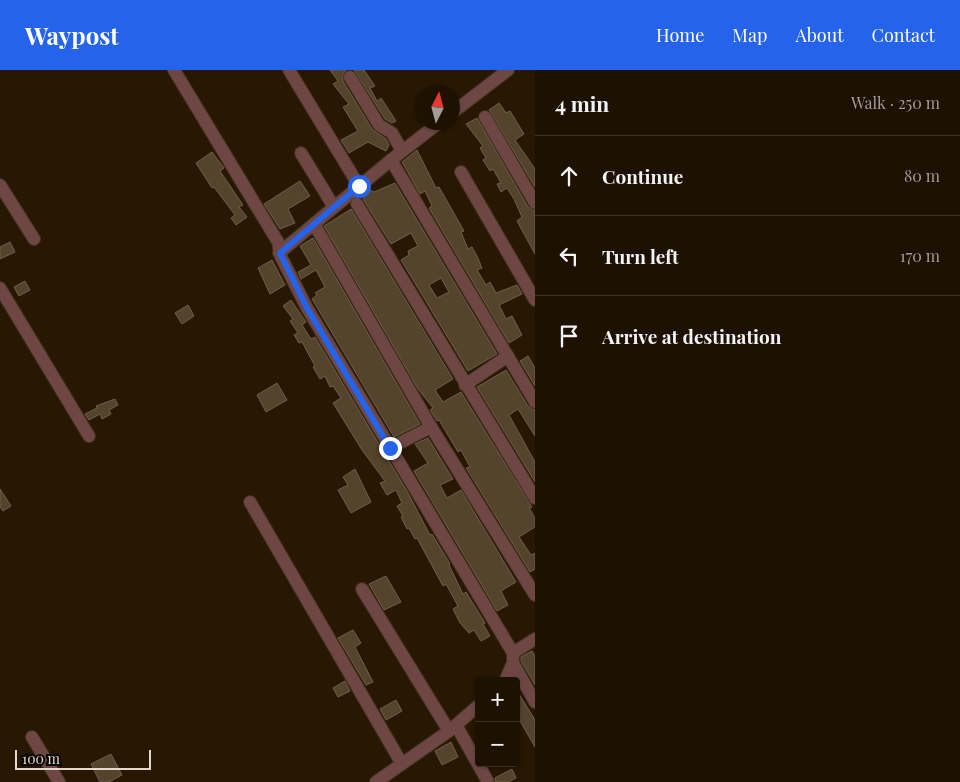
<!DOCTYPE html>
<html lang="en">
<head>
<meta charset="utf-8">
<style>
  :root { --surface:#1d1102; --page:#2a1f11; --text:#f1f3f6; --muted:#a09d99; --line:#3b3124; --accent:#2563eb }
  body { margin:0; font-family:"Playfair Display",serif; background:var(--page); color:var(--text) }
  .controls { position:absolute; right:15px; bottom:15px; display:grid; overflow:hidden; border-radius:5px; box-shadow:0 1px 4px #0004 }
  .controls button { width:45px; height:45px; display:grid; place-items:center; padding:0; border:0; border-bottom:1px solid var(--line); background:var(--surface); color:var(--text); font:25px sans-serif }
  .compass { position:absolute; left:415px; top:15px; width:45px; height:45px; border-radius:50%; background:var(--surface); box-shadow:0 1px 4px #0004; rotate:6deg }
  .scale { position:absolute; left:15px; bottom:12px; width:136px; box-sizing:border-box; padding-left:5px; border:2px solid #e3d9cc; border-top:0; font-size:14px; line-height:18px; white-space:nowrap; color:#e3d9cc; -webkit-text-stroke:4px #0a0501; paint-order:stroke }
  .stop { position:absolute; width:15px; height:15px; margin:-11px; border:4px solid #2563eb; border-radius:50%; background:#fff }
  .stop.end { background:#2563eb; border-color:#fff; box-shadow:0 1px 5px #0008 }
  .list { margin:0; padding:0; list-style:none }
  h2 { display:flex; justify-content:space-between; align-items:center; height:65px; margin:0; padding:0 20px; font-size:21px }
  h2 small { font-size:16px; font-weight:400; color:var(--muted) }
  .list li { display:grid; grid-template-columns:32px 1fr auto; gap:15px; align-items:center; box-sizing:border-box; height:80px; padding:0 20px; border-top:1px solid var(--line) }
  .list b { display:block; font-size:19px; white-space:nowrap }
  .list em { font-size:16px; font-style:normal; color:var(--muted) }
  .icon { flex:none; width:28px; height:28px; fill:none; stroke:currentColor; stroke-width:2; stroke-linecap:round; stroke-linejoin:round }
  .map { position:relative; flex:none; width:535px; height:712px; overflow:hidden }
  header { display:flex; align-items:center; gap:30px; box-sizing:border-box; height:70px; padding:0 25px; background:var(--accent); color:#fff }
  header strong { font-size:24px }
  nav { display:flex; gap:28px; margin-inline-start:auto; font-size:18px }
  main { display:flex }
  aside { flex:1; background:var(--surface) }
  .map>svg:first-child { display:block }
  .building { fill:#54432d; stroke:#715f48; fill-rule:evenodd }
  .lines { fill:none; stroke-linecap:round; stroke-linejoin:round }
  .minor-casing { stroke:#41321f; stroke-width:14 }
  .minor { stroke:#6e4745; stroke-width:12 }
  .route { stroke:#2563eb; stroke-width:6 }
</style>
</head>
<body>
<header>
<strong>Waypost</strong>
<nav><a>Home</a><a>Map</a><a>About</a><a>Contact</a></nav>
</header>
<main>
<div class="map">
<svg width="535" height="712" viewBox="0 0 535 712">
  <rect width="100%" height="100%" fill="#271703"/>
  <!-- building -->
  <g class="building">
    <polygon points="330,0 346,0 343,4 343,11 372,59 386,69 389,75 386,81 368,72 349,83 341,70 358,61 343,37 349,34 333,14 338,11"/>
    <polygon points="354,0 364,0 375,16 370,18 377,31 381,28 396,51 392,53 385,49"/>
    <polygon points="499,33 506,43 510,41 524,64 515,70 535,99 535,117 489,40"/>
    <polygon points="477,48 528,137 535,141 535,184 517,151 522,147 514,129 507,118 501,122 497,114 501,113 493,99 490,101 483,90 486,88 480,78 483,76 466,54"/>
    <polygon points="417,80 436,118 439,117 464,161 461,162 468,179 472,177 477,186 482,198 477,200 486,215 490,212 496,223 517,215 522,224 499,235 506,249 512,246 522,265 509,273 429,138 432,136 425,121 420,124 402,92"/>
    <polygon points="212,82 224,98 220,101 243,135 239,137 247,147 236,155 231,148 235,145 214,117 212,118 196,93"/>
    <polygon points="300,111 310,126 288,139 295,153 280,159 264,134"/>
    <path d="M395,113L497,284L468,301L401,190L409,185L408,181L418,176L411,163L391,174L363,129L370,120L374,122ZM441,208L449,222L437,228L429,215Z"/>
    <polygon points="351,139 453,309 435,320 443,332 461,322 532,437 529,438 535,448 535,457 519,467 531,485 535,483 535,499 530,502 468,401 466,398 470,397 461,380 458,382 439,350 437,351 430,340 433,338 418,319 324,156"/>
    <polygon points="313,168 420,354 394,367 312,229 317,225 315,223 325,217 316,200 301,209 298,202 311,195 300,176"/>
    <polygon points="10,172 15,182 0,189 0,177"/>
    <polygon points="272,190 285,215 270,224 258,198"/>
    <polygon points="25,211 30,220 19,226 14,217"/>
    <polygon points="291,230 306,252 302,255 311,269 315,267 407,421 430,465 432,464 450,494 449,495 463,524 466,522 485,553 483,554 490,566 481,571 474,560 469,563 460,553 453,539 458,536 446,514 443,516 417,468 415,469 409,458 407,459 401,447 403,446 397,436 402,433 396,420 387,425 380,413 385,411 362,380 333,333 341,328 333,316 330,317 325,306 320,309 313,297 315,296 302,272 299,273 294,265 298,263 290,251 293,249 283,236"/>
    <polygon points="188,235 194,246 182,254 175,243"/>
    <polygon points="528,286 535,298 535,316 520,291"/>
    <polygon points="506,300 528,336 535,340 535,366 518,339 509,345 535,392 535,412 477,317"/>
    <polygon points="277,313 287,330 266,342 257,325"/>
    <polygon points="115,329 118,335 109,340 111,344 102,349 100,344 89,350 85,344 97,338 96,336"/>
    <polygon points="428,368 453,409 440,415 447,428 461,420 516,512 501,521 508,535 497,541 414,401 428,393 415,374"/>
    <polygon points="355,399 371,432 351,443 338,420 348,415 343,407"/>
    <polygon points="0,419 11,436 3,441 0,437"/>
    <polygon points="386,506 401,532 384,540 369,514"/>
    <polygon points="353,560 361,573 355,577 373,612 366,615 338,568"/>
    <polygon points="532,581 535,586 535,615 521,591 521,587"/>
    <polygon points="345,611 350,621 338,627 333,618"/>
    <polygon points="516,619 535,650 535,677 516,644"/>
    <polygon points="396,630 402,641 386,650 380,639"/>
    <polygon points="451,672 458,687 442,695 435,681"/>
    <polygon points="111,684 122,705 109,712 100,712 91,694"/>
    <polygon points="512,699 516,708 508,712 496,712 495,708"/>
  </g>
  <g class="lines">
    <!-- minor casing -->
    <g class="minor-casing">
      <g id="minor">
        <polyline points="174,0 278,172 281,187 307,238 513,583"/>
        <polyline points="289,0 359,116"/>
        <polyline points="350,7 379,55 392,63 402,81"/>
        <polyline points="452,43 508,0"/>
        <polyline points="485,47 535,133"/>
        <polyline points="301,83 334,137"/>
        <polyline points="391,90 535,332"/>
        <polyline points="461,102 535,230"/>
        <polyline points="0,115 34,169"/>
        <polyline points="357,134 535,428"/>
        <polyline points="314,154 431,357 535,525"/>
        <polyline points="279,183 391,90 440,52"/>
        <polyline points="0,218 89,366"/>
        <polyline points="465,315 508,286"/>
        <polyline points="390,378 431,357"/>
        <polyline points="250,432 402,694"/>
        <polyline points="362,519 449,661"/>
        <polyline points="535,569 513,583 513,593 535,632"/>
        <polyline points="505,611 513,593"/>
        <polyline points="456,655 488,712"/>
        <polyline points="32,667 59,712"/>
        <polyline points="376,712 449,661 479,635"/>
      </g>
    </g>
    <!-- minor -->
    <use href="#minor" class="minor"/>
  </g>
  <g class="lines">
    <!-- route -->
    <polyline class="route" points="359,116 280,183 307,238 390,378"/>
  </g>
</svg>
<div class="controls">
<button>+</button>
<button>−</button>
</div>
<svg class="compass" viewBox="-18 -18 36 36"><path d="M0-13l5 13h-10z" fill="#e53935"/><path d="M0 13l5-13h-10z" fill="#a09d99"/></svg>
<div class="scale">100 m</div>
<div class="stop" style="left:359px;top:116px"></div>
<div class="stop end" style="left:390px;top:378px"></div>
</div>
<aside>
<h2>4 min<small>Walk · 250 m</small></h2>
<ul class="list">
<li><svg class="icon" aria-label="ahead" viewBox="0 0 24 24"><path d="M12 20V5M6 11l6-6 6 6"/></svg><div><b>Continue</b></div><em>80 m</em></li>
<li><svg class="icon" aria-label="left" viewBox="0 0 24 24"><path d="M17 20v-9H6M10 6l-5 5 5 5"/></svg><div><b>Turn left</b></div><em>170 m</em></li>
<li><svg class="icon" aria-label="arrive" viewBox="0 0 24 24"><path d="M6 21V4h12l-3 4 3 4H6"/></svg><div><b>Arrive at destination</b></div></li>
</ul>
</aside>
</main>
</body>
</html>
